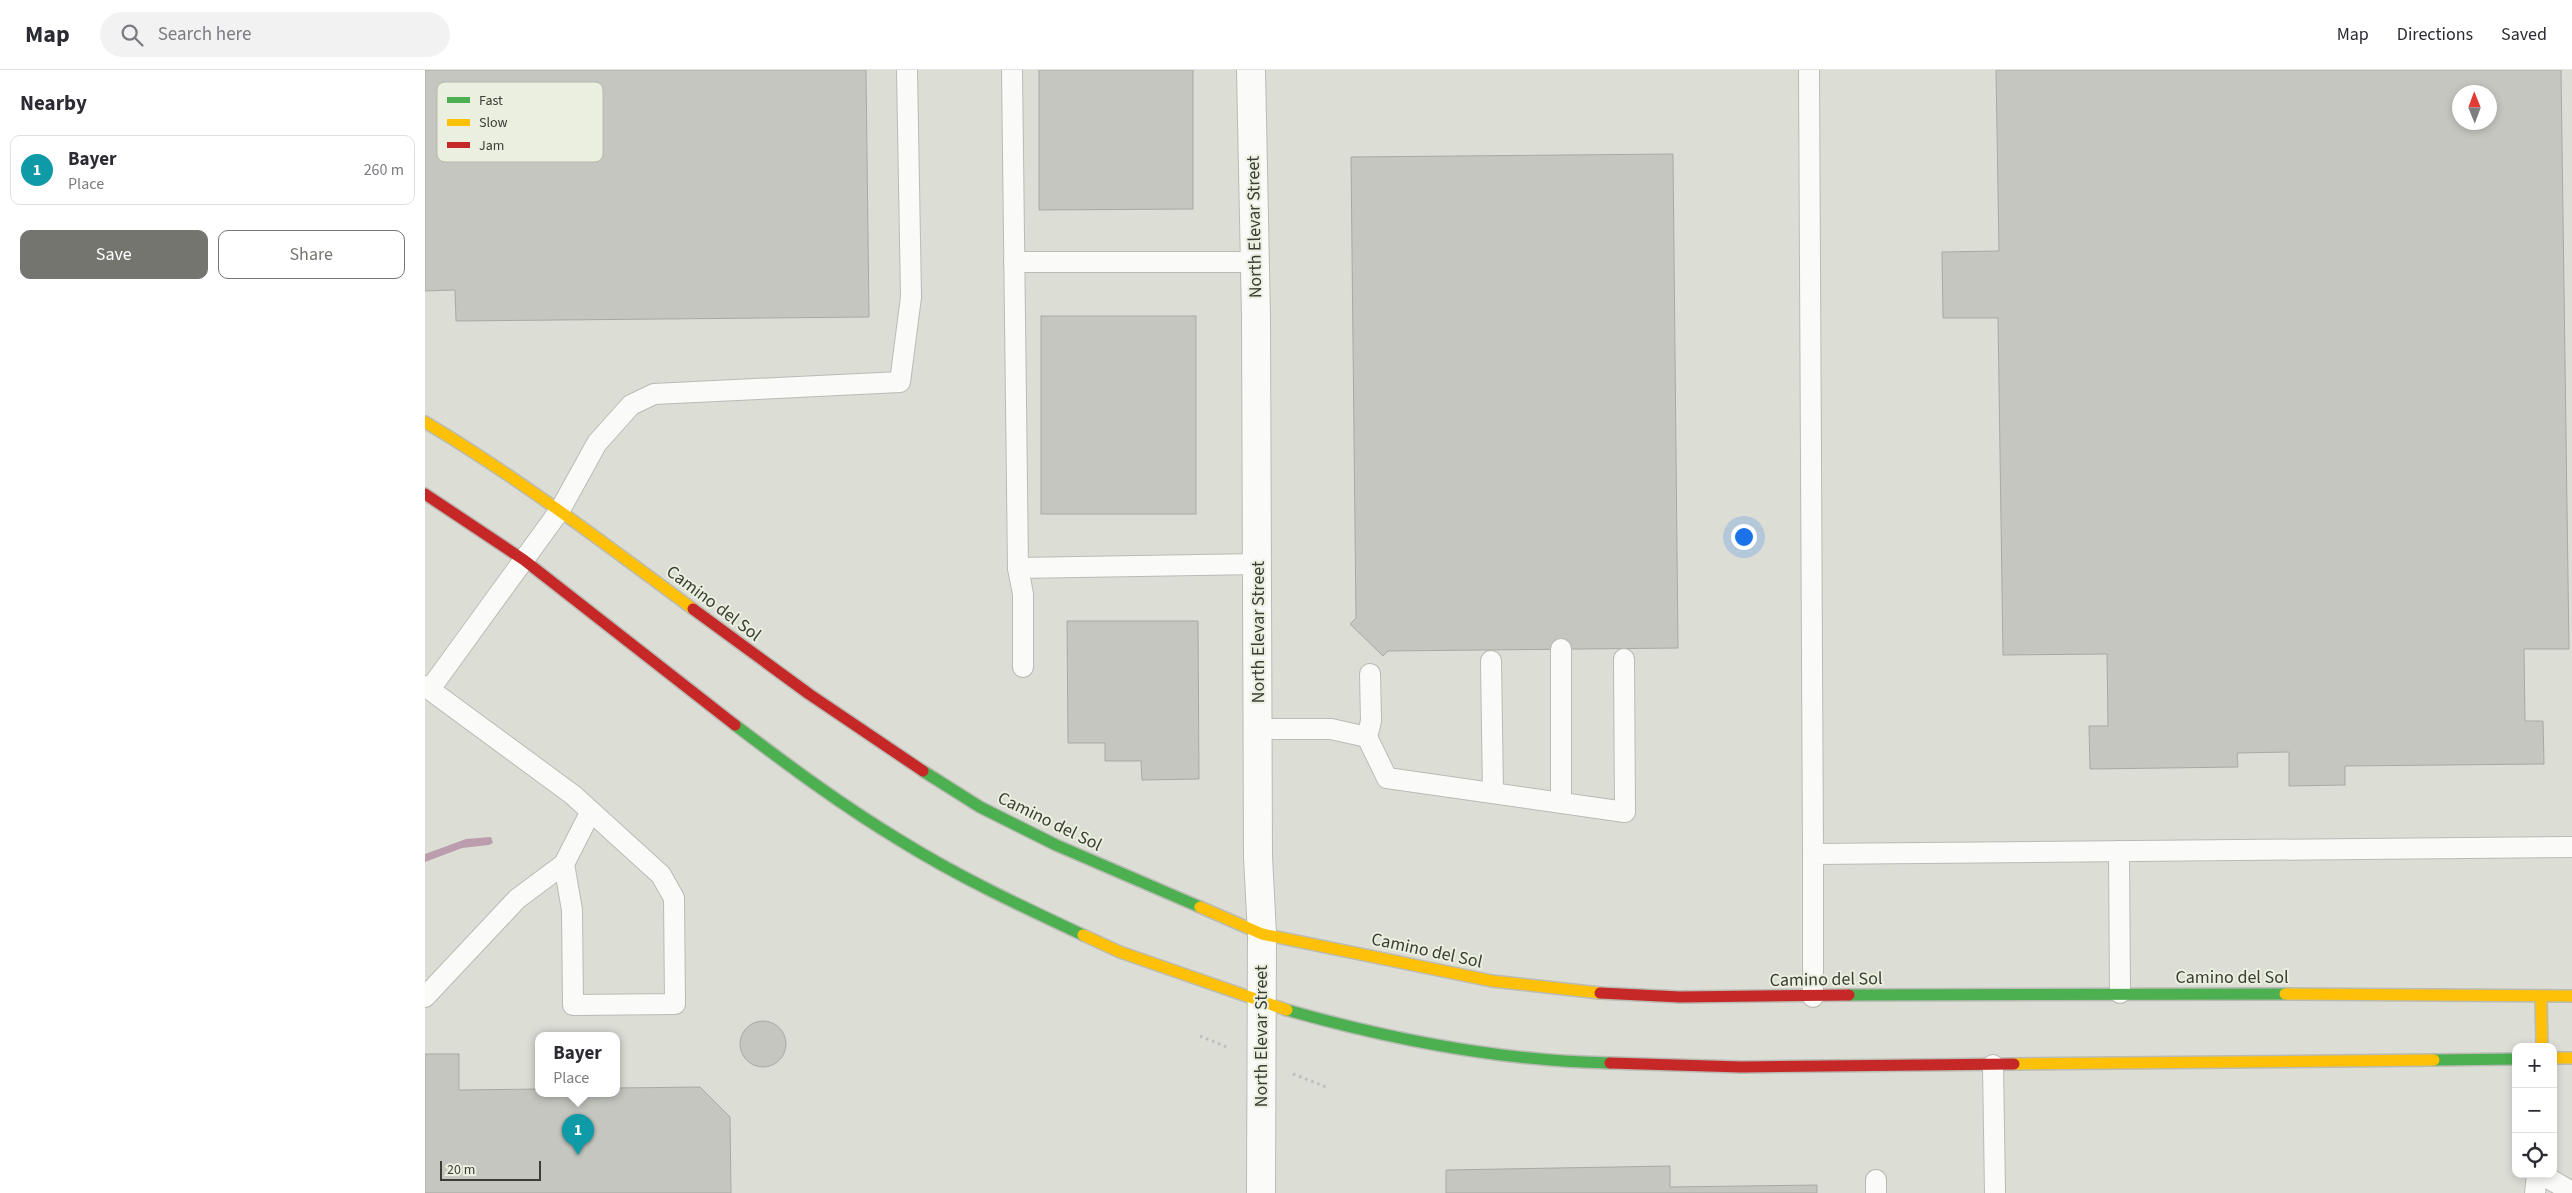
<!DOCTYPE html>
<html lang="en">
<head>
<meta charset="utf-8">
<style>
  :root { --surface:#fff; --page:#f2f2f3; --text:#2b2b33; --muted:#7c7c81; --line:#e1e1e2; --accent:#73756e }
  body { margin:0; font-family:"Source Sans 3",sans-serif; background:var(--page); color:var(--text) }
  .controls { position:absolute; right:15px; bottom:15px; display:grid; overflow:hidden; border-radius:10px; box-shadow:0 2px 8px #0003 }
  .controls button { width:45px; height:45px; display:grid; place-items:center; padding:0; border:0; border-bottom:1px solid var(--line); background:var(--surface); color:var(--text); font:25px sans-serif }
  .compass { position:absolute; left:2027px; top:15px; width:45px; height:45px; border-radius:50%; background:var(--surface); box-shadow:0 2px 8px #0003; rotate:359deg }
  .scale { position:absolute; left:15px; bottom:12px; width:101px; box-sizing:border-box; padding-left:5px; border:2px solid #3b3d36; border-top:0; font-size:14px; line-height:18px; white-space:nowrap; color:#3b3d36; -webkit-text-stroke:4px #eaefdf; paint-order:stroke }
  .you { position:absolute; left:1318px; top:466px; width:18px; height:18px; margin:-12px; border:4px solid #fff; border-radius:50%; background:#1a73e8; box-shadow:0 0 0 8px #1a73e833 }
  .badge { display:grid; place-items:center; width:32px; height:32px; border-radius:50%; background:var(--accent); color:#fff; font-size:16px; font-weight:700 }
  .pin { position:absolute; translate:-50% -41px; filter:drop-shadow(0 1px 2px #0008) }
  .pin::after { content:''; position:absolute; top:26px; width:18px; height:15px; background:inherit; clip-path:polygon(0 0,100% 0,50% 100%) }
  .popup { position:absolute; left:110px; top:962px; width:85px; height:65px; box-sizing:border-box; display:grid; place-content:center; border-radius:10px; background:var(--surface); filter:drop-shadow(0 1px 4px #0005); font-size:16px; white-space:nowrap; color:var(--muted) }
  .popup b { font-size:19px; color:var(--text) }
  .popup::after { content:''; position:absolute; left:50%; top:100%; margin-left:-10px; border:10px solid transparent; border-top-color:var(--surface) }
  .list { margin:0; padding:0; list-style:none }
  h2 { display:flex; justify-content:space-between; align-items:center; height:65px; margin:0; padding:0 20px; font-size:21px }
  h2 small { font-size:16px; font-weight:400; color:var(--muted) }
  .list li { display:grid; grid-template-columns:32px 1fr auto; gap:15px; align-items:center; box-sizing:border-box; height:70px; margin:0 10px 10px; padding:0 10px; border:1px solid var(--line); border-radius:10px }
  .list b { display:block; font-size:19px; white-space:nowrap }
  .list p { margin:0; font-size:16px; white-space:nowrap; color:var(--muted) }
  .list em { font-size:16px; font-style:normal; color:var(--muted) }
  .actions { display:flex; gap:10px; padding:15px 20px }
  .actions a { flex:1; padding:11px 0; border:1px solid var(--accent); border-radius:10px; text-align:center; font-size:18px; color:var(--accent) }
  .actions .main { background:var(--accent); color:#fff }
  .icon { flex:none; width:28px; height:28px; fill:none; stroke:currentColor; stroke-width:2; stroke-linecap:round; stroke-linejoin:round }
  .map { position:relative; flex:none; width:2147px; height:1123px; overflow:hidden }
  header { display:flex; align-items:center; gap:30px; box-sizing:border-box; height:70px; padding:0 25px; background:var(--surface); border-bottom:1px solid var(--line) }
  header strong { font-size:24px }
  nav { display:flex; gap:28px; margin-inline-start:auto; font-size:18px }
  .search { width:350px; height:45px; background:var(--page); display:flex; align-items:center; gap:12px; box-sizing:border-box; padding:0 18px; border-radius:28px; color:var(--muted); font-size:19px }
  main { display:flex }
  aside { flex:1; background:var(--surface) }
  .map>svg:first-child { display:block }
  .water { fill:#bb9dad }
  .building { fill:#c4c6bf; stroke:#a8a9a3; fill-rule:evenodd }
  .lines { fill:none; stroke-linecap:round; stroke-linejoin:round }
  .lane-casing { stroke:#b9bbb4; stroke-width:22 }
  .street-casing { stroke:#b9bbb4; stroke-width:30 }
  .fast-casing { stroke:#b9bbb4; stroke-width:14 }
  .slow-casing { stroke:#b9bbb4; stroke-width:14 }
  .jam-casing { stroke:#b9bbb4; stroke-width:14 }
  .path { stroke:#bdbeba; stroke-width:3; stroke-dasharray:2.5 4; stroke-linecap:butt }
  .lane { stroke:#fafaf9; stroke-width:20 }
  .street { stroke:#fafaf9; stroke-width:28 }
  .fast { stroke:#4caf50; stroke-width:11 }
  .slow { stroke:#ffc107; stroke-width:11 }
  .jam { stroke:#c62828; stroke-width:11 }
  .labels { text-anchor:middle; stroke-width:4; stroke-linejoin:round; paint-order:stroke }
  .street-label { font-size:18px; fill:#3b3d36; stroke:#eaefdf }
  .key { fill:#eaefdf; stroke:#b6baac; stroke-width:1 }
  .key-label { font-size:14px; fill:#3b3d36 }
</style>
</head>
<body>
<header>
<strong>Map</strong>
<div class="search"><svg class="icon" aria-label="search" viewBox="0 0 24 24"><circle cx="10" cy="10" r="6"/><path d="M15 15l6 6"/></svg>Search here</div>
<nav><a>Map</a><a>Directions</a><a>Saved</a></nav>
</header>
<main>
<aside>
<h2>Nearby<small></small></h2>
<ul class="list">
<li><span class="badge" style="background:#0f9aa8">1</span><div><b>Bayer</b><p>Place</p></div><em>260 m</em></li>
</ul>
<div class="actions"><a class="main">Save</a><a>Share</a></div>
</aside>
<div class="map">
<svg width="2147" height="1123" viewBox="0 0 2147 1123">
  <rect width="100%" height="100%" fill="#dcded6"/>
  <!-- water -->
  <polygon class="water" points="66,767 68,773 64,775 37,778 0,792 0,784 41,769"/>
  <!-- building -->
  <g class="building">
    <polygon points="0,0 441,0 444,247 31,251 30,220 0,221"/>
    <polygon points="614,0 768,0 768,139 614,140"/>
    <path d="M1571,0H2136L2144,579H2099L2100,651H2118L2119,694L1920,696V715L1864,716V682L1812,683L1813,697L1665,699L1664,656H1683L1682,584L1578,585L1573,248H1518L1517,182L1574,181ZM2034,22H2064V52H2034Z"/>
    <polygon points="1248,84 1253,578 963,581 958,586 925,554 931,548 926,87"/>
    <rect x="616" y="246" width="155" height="198"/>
    <polygon points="642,551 773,551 774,709 717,710 716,691 680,691 680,673 643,673"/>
    <circle cx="338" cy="974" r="23"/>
    <polygon points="0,984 34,984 34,1020 114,1019 114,1024 192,1024 192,1018 275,1017 305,1047 306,1123 0,1123"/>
    <polygon points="1245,1096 1245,1117 1392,1115 1392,1123 1021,1123 1021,1100"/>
  </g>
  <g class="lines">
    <!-- lane casing -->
    <g class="lane-casing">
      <g id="lane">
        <polyline points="587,0 593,498 833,494"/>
        <polyline points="1384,0 1388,784"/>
        <polyline points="589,192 828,192"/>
        <polyline points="593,498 598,524 598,597"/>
        <polyline points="1136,579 1136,732"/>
        <polyline points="1066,591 1068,723"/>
        <polyline points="0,616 148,725 236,805 249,828 250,934 148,935 147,840 139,794 166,741"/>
        <polyline points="5,619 135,440 172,373 206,335 229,324 475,312 486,227 482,0"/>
        <polyline points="833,659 906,659 942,667 962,708 1200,742 1199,589"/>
        <polyline points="942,667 946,651 945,604"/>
        <polyline points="1694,781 1695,923"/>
        <polyline points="0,927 92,829 139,794"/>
        <polyline points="1388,927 1388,784 2147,777"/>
        <polyline points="1568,995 1570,1123"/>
        <polyline points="2116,1104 2147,1122"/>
        <polyline points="1451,1123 1451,1110"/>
        <polyline points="2110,1123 2112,1104"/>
      </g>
    </g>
    <!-- street casing -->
    <g class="street-casing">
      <polyline id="street" points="826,0 831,247 833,787 837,864 836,1123"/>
    </g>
    <!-- fast casing -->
    <g class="fast-casing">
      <g id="fast">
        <path d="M310,655C364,696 418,736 476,771C534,807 596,836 658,865"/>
        <polyline points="498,701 555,737 631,775 775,837"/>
        <polyline points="1424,925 1860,924"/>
        <path d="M862,940C964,969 1078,991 1185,993"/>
        <polyline points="2009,990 2091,989"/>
      </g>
    </g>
    <!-- slow casing -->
    <g class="slow-casing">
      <g id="slow">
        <path d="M0,352C94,408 180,474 268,539"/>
        <polyline points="775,837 837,864 1067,911 1175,923"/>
        <polyline points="658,865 695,882 862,940"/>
        <polyline points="1860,924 2147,926"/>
        <polyline points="2116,927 2117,977"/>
        <polyline points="2128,988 2147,988"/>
        <polyline points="1589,994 2009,990"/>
      </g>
    </g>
    <!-- jam casing -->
    <g class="jam-casing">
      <g id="jam">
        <polyline points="0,424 99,490 310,655"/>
        <polyline points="268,539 384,624 498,701"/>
        <polyline points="1175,923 1255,927 1424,925"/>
        <polyline points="1185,993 1316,997 1589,994"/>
      </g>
    </g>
    <!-- path -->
    <g class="path">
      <polyline points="775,966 804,978"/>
      <polyline points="868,1004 899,1016 903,1020"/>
    </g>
    <!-- lane -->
    <use href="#lane" class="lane"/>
    <!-- street -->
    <use href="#street" class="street"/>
    <!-- fast -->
    <use href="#fast" class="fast"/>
    <!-- slow -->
    <use href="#slow" class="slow"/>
    <!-- jam -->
    <use href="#jam" class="jam"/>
  </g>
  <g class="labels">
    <!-- street labels -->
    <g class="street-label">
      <text transform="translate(829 157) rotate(-91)" y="6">North Elevar Street</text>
      <text transform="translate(289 533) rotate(37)" y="6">Camino del Sol</text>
      <text transform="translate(833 562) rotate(-90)" y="6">North Elevar Street</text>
      <text transform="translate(625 751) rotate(26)" y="6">Camino del Sol</text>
      <text transform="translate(1002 880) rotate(12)" y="6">Camino del Sol</text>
      <text x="1807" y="913">Camino del Sol</text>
      <text transform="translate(1401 909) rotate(-1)" y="6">Camino del Sol</text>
      <text transform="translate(836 966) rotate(-90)" y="6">North Elevar Street</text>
    </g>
  </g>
  <!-- legend -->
  <rect x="12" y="12" width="166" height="80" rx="8" class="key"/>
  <rect x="22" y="27" width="23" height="6" fill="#4caf50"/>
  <rect x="22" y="49" width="23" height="7" fill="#ffc107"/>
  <rect x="22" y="72" width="23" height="6" fill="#c62828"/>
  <g class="key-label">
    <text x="54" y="35">Fast</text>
    <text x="54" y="57">Slow</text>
    <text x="54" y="80">Jam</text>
  </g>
</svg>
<div class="controls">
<button>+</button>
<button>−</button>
<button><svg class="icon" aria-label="locate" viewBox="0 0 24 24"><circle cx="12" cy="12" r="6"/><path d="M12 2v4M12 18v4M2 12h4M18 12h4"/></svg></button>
</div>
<svg class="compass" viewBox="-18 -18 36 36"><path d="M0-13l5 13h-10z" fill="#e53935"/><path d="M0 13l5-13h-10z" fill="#7c7c81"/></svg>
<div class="scale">20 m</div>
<div class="you"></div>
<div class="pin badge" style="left:153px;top:1085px;background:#0f9aa8">1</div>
<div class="popup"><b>Bayer</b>Place</div>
</div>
</main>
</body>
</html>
